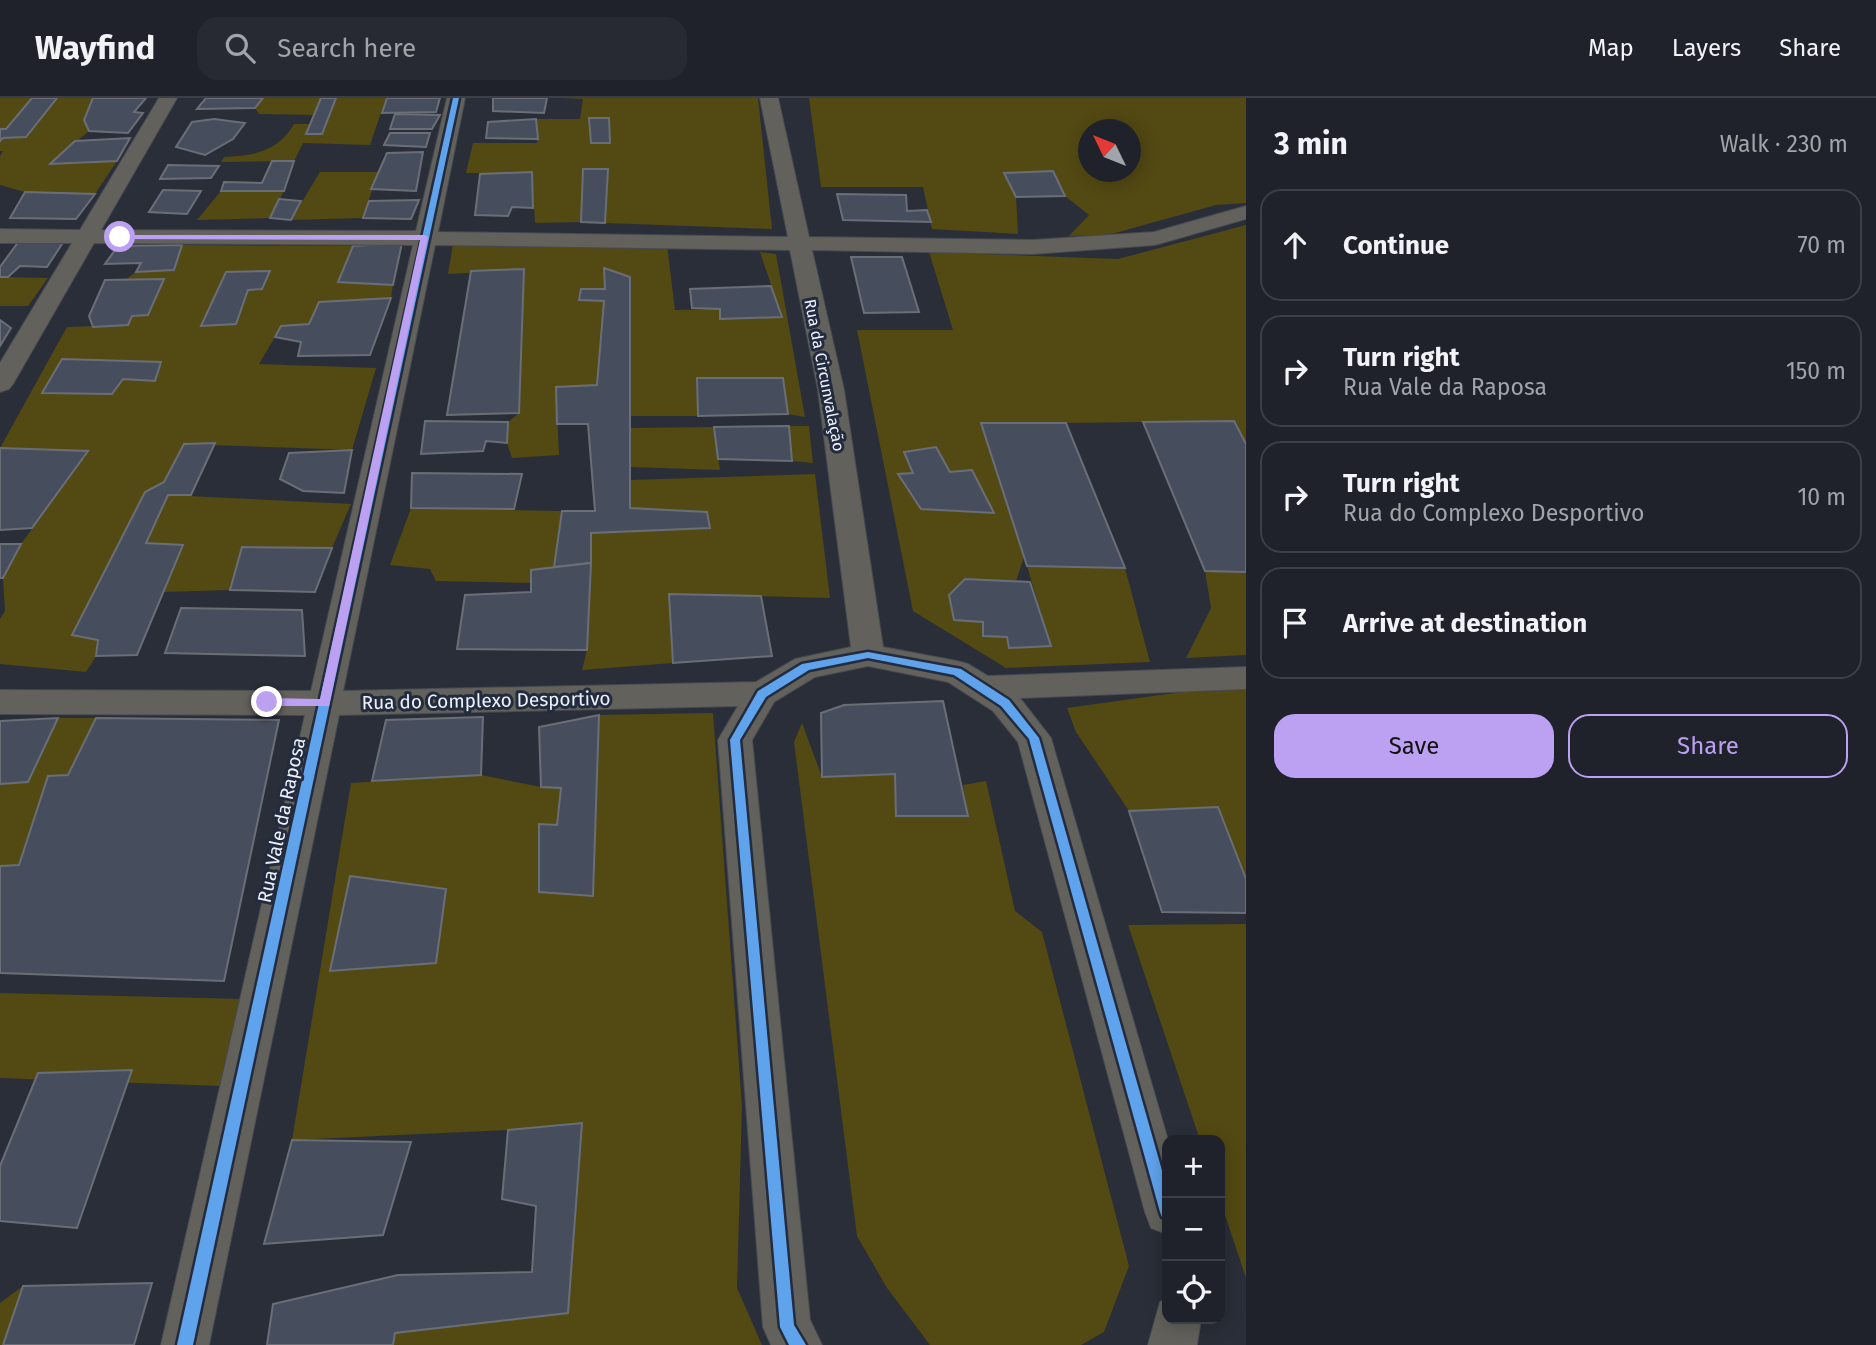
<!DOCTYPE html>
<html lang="en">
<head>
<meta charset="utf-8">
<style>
  :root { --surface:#1f222a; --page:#272a32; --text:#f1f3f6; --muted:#a1a4a8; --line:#3c3f47; --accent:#bca0f2 }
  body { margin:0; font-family:"Fira Sans",sans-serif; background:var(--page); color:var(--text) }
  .controls { position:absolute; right:21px; bottom:21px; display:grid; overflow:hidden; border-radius:14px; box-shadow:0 4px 18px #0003 }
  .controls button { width:63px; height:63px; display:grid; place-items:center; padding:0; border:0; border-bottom:2px solid var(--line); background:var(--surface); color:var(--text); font:35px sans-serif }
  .compass { position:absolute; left:1078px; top:21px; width:63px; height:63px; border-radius:50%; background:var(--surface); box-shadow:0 4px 18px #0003; rotate:313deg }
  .stop { position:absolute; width:21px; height:21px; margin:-16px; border:5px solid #bca0f2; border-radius:50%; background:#fff }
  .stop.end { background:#bca0f2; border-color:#fff; box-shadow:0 2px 7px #0008 }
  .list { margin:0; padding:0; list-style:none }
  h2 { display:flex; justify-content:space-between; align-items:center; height:91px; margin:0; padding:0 28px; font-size:30px }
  h2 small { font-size:23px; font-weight:400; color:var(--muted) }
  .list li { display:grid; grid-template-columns:46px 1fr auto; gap:21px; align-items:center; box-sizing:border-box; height:112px; margin:0 14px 14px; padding:0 14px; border:2px solid var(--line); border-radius:21px }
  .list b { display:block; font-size:26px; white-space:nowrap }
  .list p { margin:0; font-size:23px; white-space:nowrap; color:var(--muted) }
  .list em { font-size:23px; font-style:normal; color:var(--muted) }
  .actions { display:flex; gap:14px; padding:21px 28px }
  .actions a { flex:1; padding:16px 0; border:2px solid var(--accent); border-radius:21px; text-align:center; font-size:24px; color:var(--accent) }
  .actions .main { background:var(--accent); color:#111 }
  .icon { flex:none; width:38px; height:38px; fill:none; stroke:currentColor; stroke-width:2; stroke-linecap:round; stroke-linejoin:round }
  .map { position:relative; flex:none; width:1246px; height:1247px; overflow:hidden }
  header { display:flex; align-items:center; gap:42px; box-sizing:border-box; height:98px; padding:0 35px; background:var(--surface); border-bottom:2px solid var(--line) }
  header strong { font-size:33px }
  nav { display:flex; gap:38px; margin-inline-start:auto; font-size:24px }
  .search { width:490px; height:63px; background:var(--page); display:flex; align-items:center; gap:18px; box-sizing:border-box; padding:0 24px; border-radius:21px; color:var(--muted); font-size:26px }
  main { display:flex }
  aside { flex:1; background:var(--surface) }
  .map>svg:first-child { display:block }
  .green { fill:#534913; fill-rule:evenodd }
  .building { fill:#464d5d; stroke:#6a6e77; stroke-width:2 }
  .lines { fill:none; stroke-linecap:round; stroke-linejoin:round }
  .minor-casing { stroke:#464a52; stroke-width:2 }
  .minor { fill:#62615b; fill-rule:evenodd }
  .cycleway-casing { stroke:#232b3e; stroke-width:5 }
  .cycleway { fill:#60a3ed; fill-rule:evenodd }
  .route { fill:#bca0f2 }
  .labels { text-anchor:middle; stroke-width:6; stroke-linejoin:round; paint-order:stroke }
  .far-street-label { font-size:16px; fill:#eef2fd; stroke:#232b3e }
  .street-label { font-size:19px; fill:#eef2fd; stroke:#232b3e }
</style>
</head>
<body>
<header>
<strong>Wayfind</strong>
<div class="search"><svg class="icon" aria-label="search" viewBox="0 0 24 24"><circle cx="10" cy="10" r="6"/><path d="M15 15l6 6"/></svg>Search here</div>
<nav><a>Map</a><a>Layers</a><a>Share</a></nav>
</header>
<main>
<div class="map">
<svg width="1246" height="1247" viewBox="0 0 1246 1247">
  <rect width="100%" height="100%" fill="#292e38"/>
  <!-- green -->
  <g class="green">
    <polygon points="0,0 32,0 6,31 0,31"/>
    <polygon points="57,0 93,0 84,22 89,33 51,65 117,63 95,96 25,94 0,87 0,58 3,53 0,53 0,43"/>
    <polygon points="263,0 321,0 314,17 259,16 255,10"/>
    <path d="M336,0H386L370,47L303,45L294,63L221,64L224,59C253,58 279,53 294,26H310Z"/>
    <polygon points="561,0 758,0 772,131 605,125 608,71 583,71 581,124 535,125 532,75 466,75 473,45 537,45 536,21 580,21 583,1"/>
    <path d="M809,0H1246V105L1216,107L1108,137L1069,138L1089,117L1065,98L1016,99L1018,136L932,131L923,89H821ZM1088,32H1130V74H1088Z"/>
    <polygon points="320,74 378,74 363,120 291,122"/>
    <polygon points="221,93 284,93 270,120 197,122"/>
    <polygon points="1246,127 1246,346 1234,323 981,326 1024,459 1016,483 965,481 950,497 954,522 983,524 984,538 1007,539 1009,550 1051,548 1027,468 1125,470 1150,564 1006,570 913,513 857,232 953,232 929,154 1118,161"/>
    <polygon points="453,146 667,147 675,212 720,211 720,221 782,219 760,154 776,156 805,319 788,316 783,280 697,280 698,318 630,318 630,179 604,170 605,191 582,191 579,201 604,203 597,287 556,289 559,357 512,360 507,345 508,324 519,315 524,172 448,176"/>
    <polygon points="182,147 353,148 338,184 393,187 391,200 319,204 309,226 281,229 259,266 376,270 352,352 184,346 164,384 145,394 72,537 98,542 96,558 86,574 0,566 0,521 5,513 3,480 21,446 88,353 0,350 67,229 128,227 132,218 125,182 136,174 173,172"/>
    <polygon points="0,179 48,180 28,208 0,208"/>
    <polygon points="789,328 809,328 813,365 792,363"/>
    <polygon points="714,329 720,372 630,369 630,330"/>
    <polygon points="815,376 830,500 670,496 673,565 582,572 587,552 591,435 710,430 707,414 630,410 630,382"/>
    <polygon points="168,397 351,406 332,450 242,449 230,492 163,494 182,447 146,445"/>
    <polygon points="411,410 562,413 554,469 531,472 531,485 436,483 430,471 390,467"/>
    <polygon points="1205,473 1246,474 1246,557 1186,560 1211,510"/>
    <polygon points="1246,585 1246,789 1218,709 1129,713 1076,634 1067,610"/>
    <polygon points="713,615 742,1008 737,1190 762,1247 393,1247 395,1235 568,1214 582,1025 508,1032 292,1042 351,685 481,677 541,689 561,690 557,727 539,726 539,794 593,798 599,617"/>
    <polygon points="58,620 96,620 68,677 48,678 19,767 0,768 0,686 28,684"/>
    <polygon points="802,625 822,679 895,676 968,718 963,687 986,683 1015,813 1042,834 1129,1168 1104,1234 1081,1247 930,1247 887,1190 857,1138 794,644"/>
    <polygon points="1246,826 1246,1180 1220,1102 1220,1042 1200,1042 1128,827"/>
    <polygon points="0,895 242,901 220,988 0,980"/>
    <polygon points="23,1188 3,1247 0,1247 0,1205"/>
  </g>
  <!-- building -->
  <g class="building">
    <polygon points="32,0 57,0 26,39 3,40 0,43 0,31 6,31"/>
    <polygon points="93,0 146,0 134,14 143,15 128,35 89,33 84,22"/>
    <polygon points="206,0 263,0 255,10 197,11"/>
    <polygon points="321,0 336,0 322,36 306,36"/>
    <polygon points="387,0 440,0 436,14 382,15"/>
    <polygon points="493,0 547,0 544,15 493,13"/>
    <polygon points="395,16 440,17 432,31 390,31"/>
    <polygon points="589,20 609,20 610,45 591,45"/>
    <polygon points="214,21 245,25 233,41 205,57 176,49 192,24"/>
    <polygon points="536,21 538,41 486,40 488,24"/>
    <polygon points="390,35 430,35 426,49 384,47"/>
    <polygon points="130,40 117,63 50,66 75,43"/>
    <polygon points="423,54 416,93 371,91 387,55"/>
    <polygon points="272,63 294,63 284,93 221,93 224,84 262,85"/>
    <polygon points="168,67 219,68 211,80 160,81"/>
    <polygon points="583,71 608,71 605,125 581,124"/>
    <polygon points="1053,73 1065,98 1016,99 1004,75"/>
    <polygon points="532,74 533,110 512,109 508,118 475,117 480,76"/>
    <polygon points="163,92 201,93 187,116 149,114"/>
    <polygon points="25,94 95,96 76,121 10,120"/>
    <polygon points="837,96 906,97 907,113 927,112 931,124 843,122"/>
    <polygon points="279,101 301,103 291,122 270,120"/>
    <polygon points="419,102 411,121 363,120 369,103"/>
    <polygon points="19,143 64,143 47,169 20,168 8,179 0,179 0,169"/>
    <polygon points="402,145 393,187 338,184 353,148"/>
    <polygon points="182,147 174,172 136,174 141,165 105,166 118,148"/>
    <polygon points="851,159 902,159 919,214 864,215"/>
    <polygon points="604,170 630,179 630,410 707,414 710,430 591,435 591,465 554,469 562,413 595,413 588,326 557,326 556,289 597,287 604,203 579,202 581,191 605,191"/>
    <polygon points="524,171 519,315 447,317 471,173"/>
    <polygon points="270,173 262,191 248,192 236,226 201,228 226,174"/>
    <polygon points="164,181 148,217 132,218 128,227 93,229 89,218 105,182"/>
    <polygon points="771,188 782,219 720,221 720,211 692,210 690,191"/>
    <polygon points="391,200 370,257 298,258 301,244 275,239 281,228 309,226 319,204"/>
    <polygon points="0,222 11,230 0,248"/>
    <polygon points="62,261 161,264 155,283 123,281 112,296 42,295"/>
    <polygon points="697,280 783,280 788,316 698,318"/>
    <polygon points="425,323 508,324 507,345 486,343 483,353 421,356"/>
    <polygon points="1234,323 1246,346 1246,474 1205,473 1143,324"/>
    <polygon points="981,325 1066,325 1125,470 1027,468"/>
    <polygon points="789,328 792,363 718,361 714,329"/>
    <polygon points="215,345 191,397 168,397 146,445 183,447 137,557 96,558 98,542 72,537 145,394 164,384 184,346"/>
    <polygon points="936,349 950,374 972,372 994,415 921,411 898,376 913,375 904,354"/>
    <polygon points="0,350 88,353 32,430 0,432"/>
    <polygon points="352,352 344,395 303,393 280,381 289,355"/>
    <polygon points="412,375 522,376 514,411 411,410"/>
    <polygon points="0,446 21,446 3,480 0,480"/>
    <polygon points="242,449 332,450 315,494 230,492"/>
    <polygon points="591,465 587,552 457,551 465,497 531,494 531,472"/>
    <polygon points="965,481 1030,484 1051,548 1009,550 1007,539 983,538 983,524 954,522 949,497"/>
    <polygon points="669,496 761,498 772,558 673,565"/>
    <polygon points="181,510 302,512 305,558 165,555"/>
    <polygon points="943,603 968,718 896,718 895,676 822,679 821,615 844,607"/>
    <polygon points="599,617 593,798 539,794 539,726 557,727 561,690 541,689 539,629"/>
    <polygon points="483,619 481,677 372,683 386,622"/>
    <polygon points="58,620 28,684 0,686 0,623"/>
    <polygon points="96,620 279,622 224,883 0,875 0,768 19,767 48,678 68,677"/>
    <polygon points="1218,709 1246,781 1246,815 1162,814 1129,713"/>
    <polygon points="350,778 446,791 436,865 330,873"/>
    <polygon points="132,972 77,1130 0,1123 0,1068 38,975"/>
    <polygon points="582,1025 568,1215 395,1235 393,1247 267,1247 273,1206 398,1177 532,1174 536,1108 502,1101 508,1032"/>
    <polygon points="292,1042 411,1044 383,1137 264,1146"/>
    <polygon points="152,1185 134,1247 3,1247 23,1188"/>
  </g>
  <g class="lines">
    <!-- minor casing -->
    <g class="minor-casing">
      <g id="minor">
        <path d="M159,0H177L101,132L416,133L447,0H465L438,134L788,139L760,0H778L809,139L1033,142L1154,134L1246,108V121L1155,147L1033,156L812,152L844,292L883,549L957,563L968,566L988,578L1246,569V591L1020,600L1051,640L1168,1042L1167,1136L1151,1130L1145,1114L1018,644L993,613L948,584L868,568L815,579L774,604L752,642L810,1222L822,1247H771L763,1229L718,642L738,608L339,617L209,1247H161L305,617L0,616V592L311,593L413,147L94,145L13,286L9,291L0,294V265L72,145H0V131L80,132ZM435,147L790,152L818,292L851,549L795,561L756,584L343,593Z"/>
        <polygon points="1167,1201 1167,1221 1201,1221 1197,1247 1148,1247 1160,1204"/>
      </g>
    </g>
    <!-- minor -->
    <use href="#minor" class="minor"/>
    <!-- cycleway casing -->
    <g class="cycleway-casing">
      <g id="cycleway">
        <polygon points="453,0 459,0 193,1247 177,1247"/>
        <polygon points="868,554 961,571 1009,602 1039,640 1167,1090 1167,1121 1162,1119 1160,1114 1029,641 1001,608 954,577 868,560 809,572 766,599 740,642 794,1227 806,1247 789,1247 780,1229 730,642 758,593 802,566"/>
      </g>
    </g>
    <!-- cycleway -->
    <use href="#cycleway" class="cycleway"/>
  </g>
  <!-- route -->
  <polygon class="route" points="117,137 425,137 428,139 329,608 267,608 261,604 267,600 320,601 420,142 120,141"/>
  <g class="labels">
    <!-- far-street labels -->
    <g class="far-street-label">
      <text transform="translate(825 277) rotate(79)" y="6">Rua da Circunvalação</text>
    </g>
    <!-- street labels -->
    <g class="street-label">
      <text transform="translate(486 602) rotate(-1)" y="7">Rua do Complexo Desportivo</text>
      <text transform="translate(281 722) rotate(-78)" y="7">Rua Vale da Raposa</text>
    </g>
  </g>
</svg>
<div class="controls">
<button>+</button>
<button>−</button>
<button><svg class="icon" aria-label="locate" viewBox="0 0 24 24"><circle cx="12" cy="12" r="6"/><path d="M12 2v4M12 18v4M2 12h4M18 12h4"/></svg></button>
</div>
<svg class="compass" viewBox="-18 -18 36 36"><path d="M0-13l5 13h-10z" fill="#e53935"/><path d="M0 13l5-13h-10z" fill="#a1a4a8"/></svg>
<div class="stop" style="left:120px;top:139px"></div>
<div class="stop end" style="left:267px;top:604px"></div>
</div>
<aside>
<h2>3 min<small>Walk · 230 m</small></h2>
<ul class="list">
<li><svg class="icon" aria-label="ahead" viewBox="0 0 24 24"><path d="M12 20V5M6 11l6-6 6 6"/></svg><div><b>Continue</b></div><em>70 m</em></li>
<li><svg class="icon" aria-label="right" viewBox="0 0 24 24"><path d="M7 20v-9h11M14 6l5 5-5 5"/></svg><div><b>Turn right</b><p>Rua Vale da Raposa</p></div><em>150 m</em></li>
<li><svg class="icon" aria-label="right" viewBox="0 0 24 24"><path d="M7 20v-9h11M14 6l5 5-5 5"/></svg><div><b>Turn right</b><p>Rua do Complexo Desportivo</p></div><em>10 m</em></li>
<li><svg class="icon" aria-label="arrive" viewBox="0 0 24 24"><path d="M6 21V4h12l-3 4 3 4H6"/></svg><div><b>Arrive at destination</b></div></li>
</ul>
<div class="actions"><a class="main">Save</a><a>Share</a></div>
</aside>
</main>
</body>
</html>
